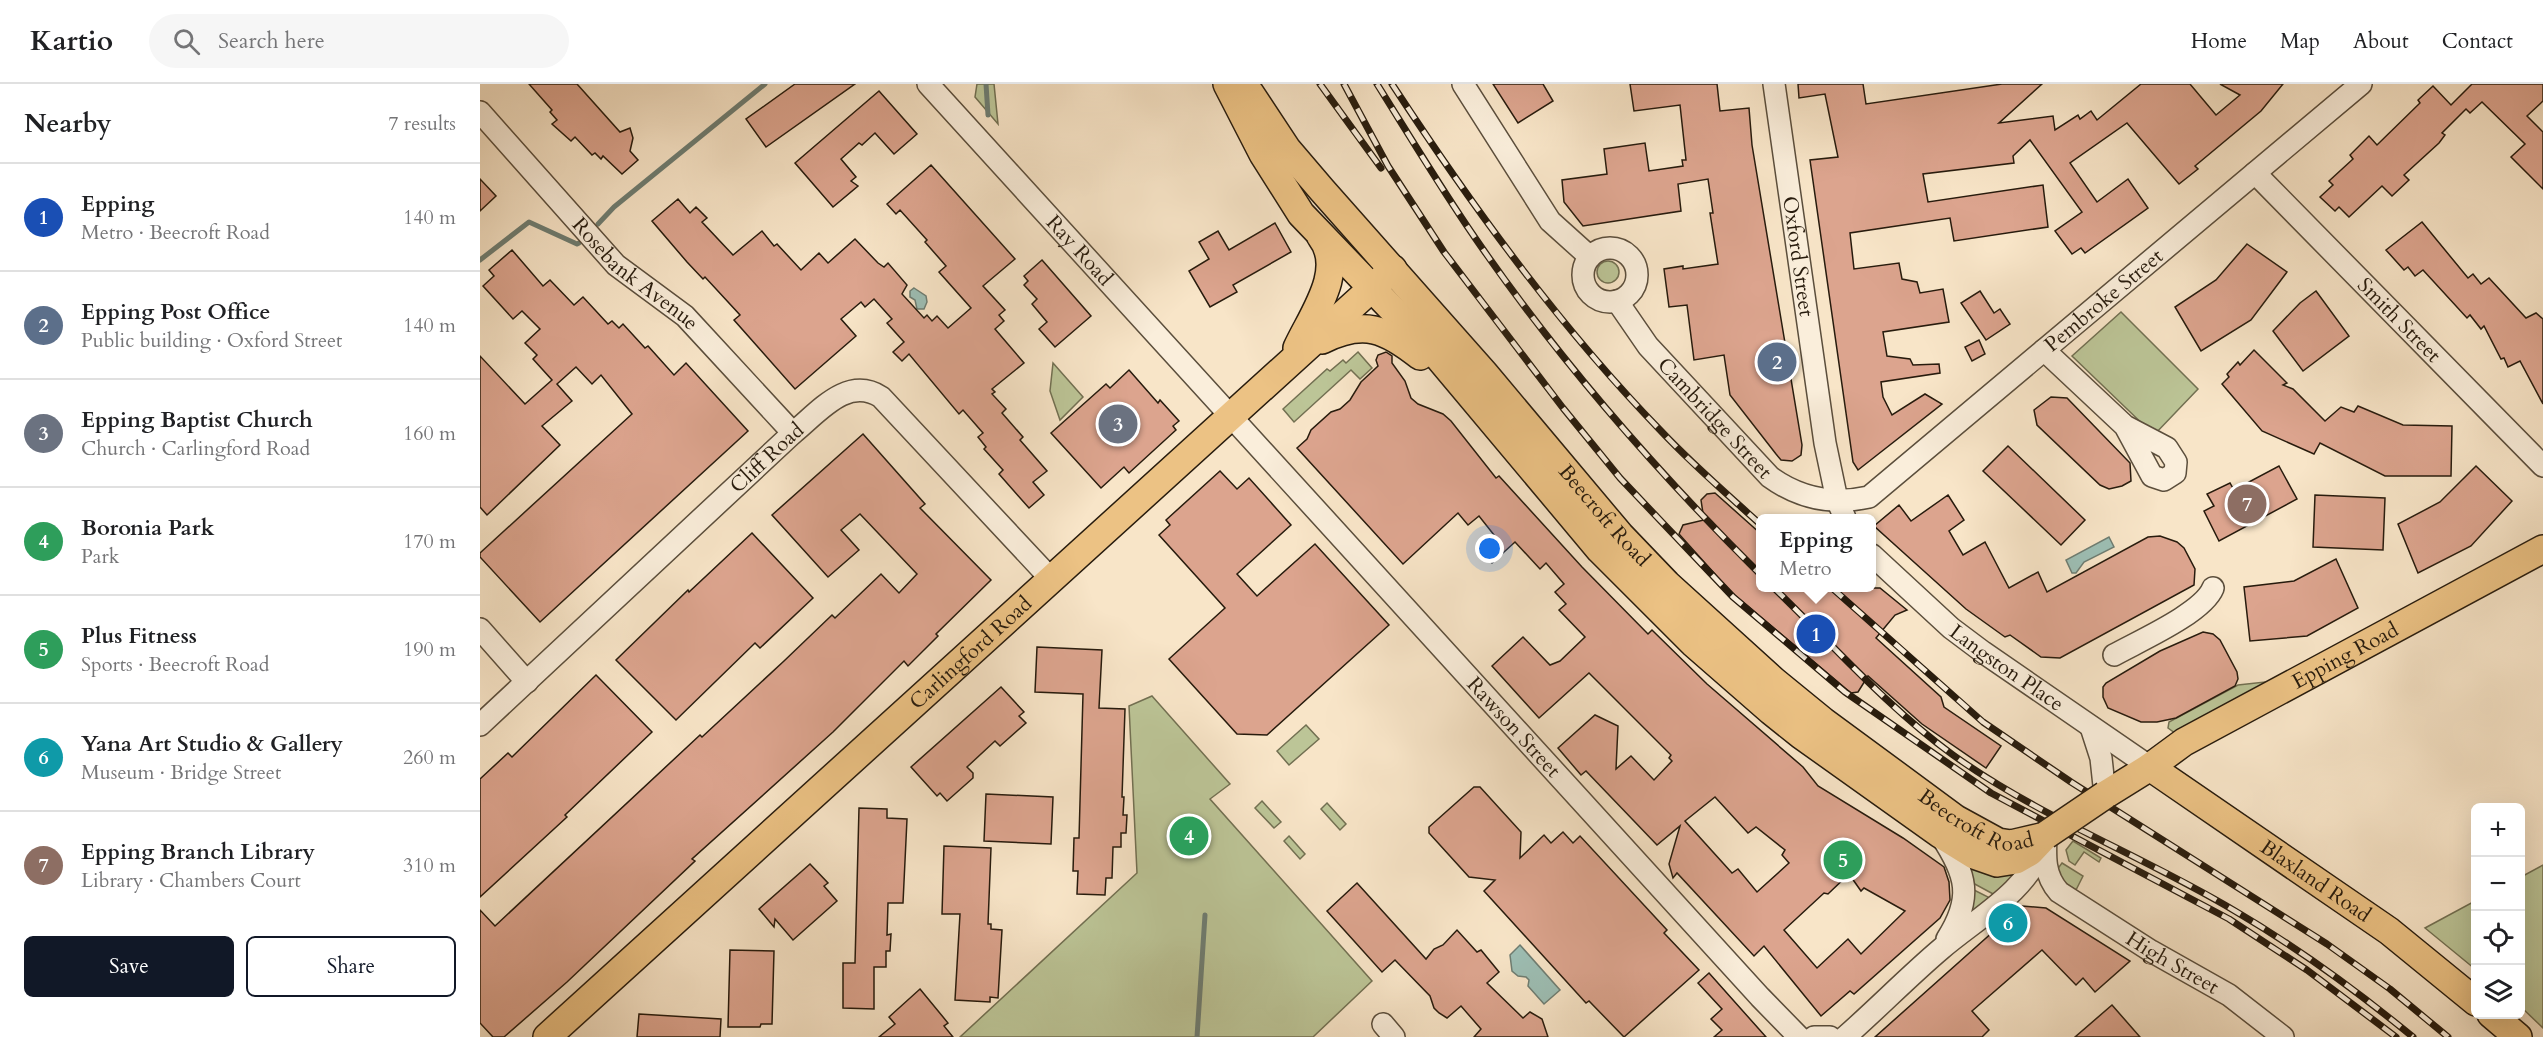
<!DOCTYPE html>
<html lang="en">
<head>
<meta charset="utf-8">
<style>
  :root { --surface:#fff; --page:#f6f6f6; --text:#202124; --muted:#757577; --line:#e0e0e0; --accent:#111827 }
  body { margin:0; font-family:Cardo,serif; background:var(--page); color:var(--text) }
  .controls { position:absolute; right:18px; bottom:18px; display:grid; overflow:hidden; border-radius:9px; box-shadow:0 6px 24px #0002 }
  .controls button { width:54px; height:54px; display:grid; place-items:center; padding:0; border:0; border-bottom:2px solid var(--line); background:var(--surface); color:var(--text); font:30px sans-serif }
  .you { position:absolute; left:1010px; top:465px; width:21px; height:21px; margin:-15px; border:4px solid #fff; border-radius:50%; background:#1a73e8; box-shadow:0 0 0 9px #1a73e833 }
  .badge { display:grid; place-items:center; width:39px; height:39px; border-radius:50%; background:var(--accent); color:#fff; font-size:20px; font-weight:700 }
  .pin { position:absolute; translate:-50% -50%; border:3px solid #fff; box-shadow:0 2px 6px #0006 }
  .popup { position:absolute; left:1276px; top:430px; width:120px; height:78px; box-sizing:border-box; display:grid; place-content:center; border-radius:9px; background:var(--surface); filter:drop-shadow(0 2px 4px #0005); font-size:20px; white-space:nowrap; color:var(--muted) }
  .popup b { font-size:22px; color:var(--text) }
  .popup::after { content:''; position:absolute; left:50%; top:100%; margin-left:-12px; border:12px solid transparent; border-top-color:var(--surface) }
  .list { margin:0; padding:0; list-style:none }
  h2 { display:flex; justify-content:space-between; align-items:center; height:78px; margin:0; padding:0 24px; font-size:26px }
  h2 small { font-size:20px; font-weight:400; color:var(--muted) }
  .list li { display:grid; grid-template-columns:39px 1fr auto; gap:18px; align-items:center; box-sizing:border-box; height:108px; padding:0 24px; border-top:2px solid var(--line) }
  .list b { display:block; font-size:22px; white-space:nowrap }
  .list p { margin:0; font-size:20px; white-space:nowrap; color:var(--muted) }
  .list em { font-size:20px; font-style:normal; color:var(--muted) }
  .actions { display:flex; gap:12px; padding:18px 24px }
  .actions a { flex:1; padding:14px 0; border:2px solid var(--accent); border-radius:9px; text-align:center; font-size:21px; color:var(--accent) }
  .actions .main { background:var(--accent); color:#fff }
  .icon { flex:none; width:33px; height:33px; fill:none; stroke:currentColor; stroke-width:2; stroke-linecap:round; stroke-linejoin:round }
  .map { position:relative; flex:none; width:2063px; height:953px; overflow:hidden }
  header { display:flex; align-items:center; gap:36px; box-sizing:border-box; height:84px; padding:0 30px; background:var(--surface); border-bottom:2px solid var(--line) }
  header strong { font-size:28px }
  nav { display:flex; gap:33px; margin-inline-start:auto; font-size:21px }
  .search { width:420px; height:54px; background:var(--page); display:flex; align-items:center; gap:15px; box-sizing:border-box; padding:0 21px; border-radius:33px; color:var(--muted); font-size:22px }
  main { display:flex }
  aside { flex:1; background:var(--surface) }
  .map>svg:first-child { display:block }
  .green { fill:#bcc597; stroke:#727052; stroke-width:1.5 }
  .water { fill:#9dbfb5; stroke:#6e7d72; stroke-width:1.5 }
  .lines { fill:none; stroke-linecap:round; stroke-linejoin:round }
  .stream { stroke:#6e7d72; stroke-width:5 }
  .building { fill:#dca48e; stroke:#271b0d; stroke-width:1.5; fill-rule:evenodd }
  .minor-casing { stroke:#5b4e3c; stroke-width:24 }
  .major-casing { stroke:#271b0d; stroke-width:30 }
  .minor { stroke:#faeedb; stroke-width:21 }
  .major { stroke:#ecc284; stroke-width:27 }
  .rail-casing { stroke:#271b0d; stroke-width:7 }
  .rail { stroke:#faeedb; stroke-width:4.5; stroke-dasharray:14; stroke-linecap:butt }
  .major-bridge-casing { stroke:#271b0d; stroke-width:30; stroke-linecap:butt }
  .major-bridge { stroke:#ecc284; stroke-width:27 }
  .labels { text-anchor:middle; stroke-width:6; stroke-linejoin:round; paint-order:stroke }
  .street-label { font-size:21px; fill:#271b0d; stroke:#faeedb }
</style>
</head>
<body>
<header>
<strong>Kartio</strong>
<div class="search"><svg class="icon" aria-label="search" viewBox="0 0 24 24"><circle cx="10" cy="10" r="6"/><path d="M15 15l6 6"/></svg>Search here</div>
<nav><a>Home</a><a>Map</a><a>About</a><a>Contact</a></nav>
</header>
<main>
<aside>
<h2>Nearby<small>7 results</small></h2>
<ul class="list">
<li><span class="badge" style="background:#1a4fb4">1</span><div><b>Epping</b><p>Metro · Beecroft Road</p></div><em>140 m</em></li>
<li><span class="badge" style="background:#5c6f8a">2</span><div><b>Epping Post Office</b><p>Public building · Oxford Street</p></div><em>140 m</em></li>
<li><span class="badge" style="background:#6b7280">3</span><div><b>Epping Baptist Church</b><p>Church · Carlingford Road</p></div><em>160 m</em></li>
<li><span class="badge" style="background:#2e9e5b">4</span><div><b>Boronia Park</b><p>Park</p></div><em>170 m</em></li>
<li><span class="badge" style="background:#2e9e5b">5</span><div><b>Plus Fitness</b><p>Sports · Beecroft Road</p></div><em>190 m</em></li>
<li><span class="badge" style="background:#0f9aa8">6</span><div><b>Yana Art Studio &amp; Gallery</b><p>Museum · Bridge Street</p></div><em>260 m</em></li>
<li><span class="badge" style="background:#8d6e63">7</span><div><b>Epping Branch Library</b><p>Library · Chambers Court</p></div><em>310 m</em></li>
</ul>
<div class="actions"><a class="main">Save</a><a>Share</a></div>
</aside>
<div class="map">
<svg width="2063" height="953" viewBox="0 0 2063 953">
  <rect width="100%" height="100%" fill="#f8e5c8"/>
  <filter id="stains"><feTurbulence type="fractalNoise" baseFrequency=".00333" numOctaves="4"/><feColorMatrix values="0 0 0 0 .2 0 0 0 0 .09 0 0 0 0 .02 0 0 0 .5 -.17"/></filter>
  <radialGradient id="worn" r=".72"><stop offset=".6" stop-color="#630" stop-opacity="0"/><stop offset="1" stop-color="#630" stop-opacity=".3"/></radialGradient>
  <!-- green -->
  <g class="green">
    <polygon points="497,0 514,0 518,40 495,13"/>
    <circle cx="1128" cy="188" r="11"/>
    <polygon points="1641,228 1718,305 1674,351 1592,272"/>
    <polygon points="878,268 892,284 880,295 871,286 814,338 803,325 847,285 850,287 863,276 866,279"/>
    <polygon points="573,279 603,313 580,336 570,307"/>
    <polygon points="1785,598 1786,600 1695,649 1688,644 1689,638 1758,601"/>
    <polygon points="672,612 750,700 730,715 892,897 833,953 480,953 657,789 649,622"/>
    <polygon points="826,641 839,655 809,681 797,667"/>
    <polygon points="782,717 801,738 794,744 775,724"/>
    <polygon points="847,719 866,740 860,746 841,725"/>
    <polygon points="809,752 825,770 820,775 804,757"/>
    <polygon points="1593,757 1621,774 1619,778 1604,768 1595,781 1589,777 1586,766"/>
    <polygon points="1582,779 1603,792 1596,806 1582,797 1576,787"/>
    <polygon points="2063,781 2063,944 2040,922 2041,793"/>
    <polygon points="1488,782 1510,790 1543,787 1515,811 1491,798"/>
    <path d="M1494,806L1508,813L1510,817L1492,834C1490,824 1487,814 1494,806Z"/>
    <polygon points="1995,817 1995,885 1945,844"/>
  </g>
  <!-- water -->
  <g class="water">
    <polygon points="434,204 446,212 447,218 444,225 437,225 435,216 430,213 430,207"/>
    <polygon points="1629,453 1634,463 1604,478 1596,489 1592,489 1586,476"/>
    <polygon points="1040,861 1080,906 1064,920 1048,902 1049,896 1046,893 1038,892 1032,887 1030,871"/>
  </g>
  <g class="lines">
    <!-- stream -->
    <g class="stream">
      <polyline points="506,0 508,31"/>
      <polyline points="118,140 134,123 285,0"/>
      <polyline points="0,176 49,138 97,160 99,159"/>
      <polyline points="717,953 725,831"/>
    </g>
  </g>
  <!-- building -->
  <g class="building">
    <polygon points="49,0 97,0 140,48 150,44 153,54 150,67 158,76 142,90 123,72 121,75 115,69 112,71 95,53 91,57 72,40 77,36 70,28 72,26"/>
    <polygon points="315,0 375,0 286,63 266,35"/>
    <polygon points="1013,0 1063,0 1073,17 1038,39"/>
    <polygon points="1150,0 1237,0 1240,27 1269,24 1272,61 1322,361 1321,371 1312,377 1301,376 1296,370 1250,311 1244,271 1214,276 1207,221 1189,223 1184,185 1203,182 1203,185 1238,180 1230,129 1233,129 1228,95 1198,100 1201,127 1103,142 1084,118 1082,96 1127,90 1124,65 1165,59 1169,87 1203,82 1202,76 1206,76 1200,21 1154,27"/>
    <polygon points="1318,0 1383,0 1386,20 1522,0 1562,0 1519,39 1573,32 1575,46 1598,31 1600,35 1611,27 1617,36 1661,0 1710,0 1736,31 1760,11 1740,0 1803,0 1781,27 1715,82 1718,85 1699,100 1647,39 1590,79 1617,118 1648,95 1668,124 1605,169 1601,164 1592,170 1575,147 1602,128 1550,56 1533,72 1534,79 1443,90 1448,118 1563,101 1568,143 1474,157 1470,134 1370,149 1374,185 1419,179 1422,195 1437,198 1440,209 1463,205 1469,238 1403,248 1407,272 1430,275 1433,281 1459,280 1460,289 1401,298 1403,313 1412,331 1445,310 1462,320 1378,386 1373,378 1330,76 1358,73 1345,10 1319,14"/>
    <polygon points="1992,0 2063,0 2063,17 2047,32 2063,48 2063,105 2031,73 2045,60 2002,18 1990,29 1986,25 1962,49 1965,51 1959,59 1924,91 1929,96 1912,112 1902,102 1869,133 1859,123 1855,127 1840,113 1853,101 1849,97 1873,75 1870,71 1889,52 1897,61 1940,19 1938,16 1953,2 1971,21"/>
    <polygon points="399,7 437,50 414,70 395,49 382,61 379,59 361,75 376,93 371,97 378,102 353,123 315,79"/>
    <polygon points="451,81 535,175 503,202 525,226 519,231 524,237 515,245 544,279 512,305 515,308 512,310 526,325 522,329 543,353 540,356 567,387 553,398 564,411 549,424 519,390 523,386 504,365 506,363 498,353 503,349 483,326 479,330 429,270 422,277 413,268 424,258 407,239 412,235 394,215 385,223 381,218 361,235 376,252 315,305 254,236 260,231 225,193 223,195 207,178 172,137 198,115 210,129 216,123 227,134 222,138 253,171 282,147 294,162 297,160 321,186 339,169 348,179 375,155 398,179 404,183 408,179 427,201 422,210 444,234 447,231 452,237 457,232 468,244 491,224 459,188 466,182 445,158 447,156 420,126 416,130 407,120"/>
    <polygon points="0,95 16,112 0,127"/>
    <polygon points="1942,138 1988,194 1993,190 2001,200 2009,194 2046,234 2056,229 2063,235 2063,320 2040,277 2028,283 2024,274 2021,275 2004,242 2001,245 1990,231 1987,234 1943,186 1935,192 1928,183 1924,186 1906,166"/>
    <polygon points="795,139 811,168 753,201 757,208 730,223 709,187 729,175 719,158 738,147 749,166"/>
    <polygon points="1767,160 1807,188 1771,236 1721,267 1695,223 1736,196"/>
    <polygon points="32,166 63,202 70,196 94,221 103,213 128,240 132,237 139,244 143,240 165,264 168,262 194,291 206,279 268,347 60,538 0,473 0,469 152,330 121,291 112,300 96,283 77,300 92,317 62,342 80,361 7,431 0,423 0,272 45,320 72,296 53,275 57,271 45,259 60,245 42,227 33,235 3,202 14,192 9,186"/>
    <polygon points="562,176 611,232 575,263 559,245 567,238 552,220 557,215 544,201 548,197 544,192"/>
    <polygon points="1500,207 1514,229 1520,225 1530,240 1506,256 1481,219"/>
    <polygon points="1836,207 1869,252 1823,287 1793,247 1820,219"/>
    <polygon points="1499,256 1505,270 1492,277 1485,263"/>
    <polygon points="1774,266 1807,299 1803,301 1813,305 1845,337 1861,323 1874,328 1878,322 1923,341 1972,342 1971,392 1905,392 1840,359 1834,370 1782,347 1742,300 1749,293 1747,290 1758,278 1760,281"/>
    <path d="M906,268L912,272V279L925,297L931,314L938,320L963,330L971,337L1016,394L1019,392L1102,483L1168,550L1172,546L1227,600L1323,683L1338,702L1423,754L1464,783L1469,798L1470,816L1460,834L1374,910L1370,907L1341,932L1284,862L1274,872L1197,789L1193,794L1189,780L1200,742L1177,761L1106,687L1101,691L1078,664L1115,631L1138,642L1136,685L1151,672L1174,696L1192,677L1189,674L1191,671L1109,589L1059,634L1012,582L1043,553L1070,581L1080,577L1105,553L1079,526L1086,520L1075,508L1084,500L1066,479L1060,485L1035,458L1012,479L1003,469L1018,456L999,432L988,441L978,429L923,480L817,364L827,355L831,346L851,328L860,325L870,316L881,298L898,282L896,276L898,271ZM1235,713L1268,749L1276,743L1305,766L1302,771L1309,779L1277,808L1258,785L1252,789L1205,737ZM1369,790L1381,807L1384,804L1425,827L1381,870L1368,855L1337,884L1304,846L1344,809L1348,810Z"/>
    <polygon points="649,286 678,319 680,316 699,337 693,342 696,346 649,389 644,383 621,404 571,349 626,300 630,304"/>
    <polygon points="1571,313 1587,314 1650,379 1651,397 1642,402 1629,405 1620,401 1557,341 1554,326"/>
    <polygon points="383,350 445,420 440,424 511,496 456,550 458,552 428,582 424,577 353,648 212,775 215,777 87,898 24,953 13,953 0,939 0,826 15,842 220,651 222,653 304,577 352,531 355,534 401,490 419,509 437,490 380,430 361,446 379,466 348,493 292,431"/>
    <polygon points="1528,362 1605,436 1581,461 1503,387"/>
    <polygon points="1799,382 1817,415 1739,457 1724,427 1734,422 1727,410 1750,399 1754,406"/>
    <polygon points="1996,382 2032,417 1991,462 1938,489 1918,440 1960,418"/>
    <polygon points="740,387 757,405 769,394 811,441 757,490 777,512 835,460 909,541 787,651 757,650 689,575 745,524 679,451 690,441 686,436"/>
    <polygon points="1235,409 1281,450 1281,504 1400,504 1427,526 1415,531 1396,554 1461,613 1464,623 1521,662 1506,684 1442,640 1388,592 1378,608 1371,609 1251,508 1199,450 1203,441 1224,436 1221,416 1227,410"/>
    <polygon points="1468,411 1484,436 1469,447 1483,471 1505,458 1529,504 1558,488 1567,508 1668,453 1680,452 1697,458 1704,464 1715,485 1714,501 1580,574 1561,573 1530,551 1525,553 1486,525 1394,442 1419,421 1431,437"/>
    <polygon points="1835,411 1905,414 1903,466 1833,463"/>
    <polygon points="272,449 333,514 280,564 275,559 196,636 136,576 208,506 209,508"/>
    <polygon points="1856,475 1878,524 1827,552 1770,557 1764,503 1814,497"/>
    <polygon points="1723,548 1733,550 1740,556 1757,588 1758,595 1755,602 1696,634 1677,638 1661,638 1628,624 1623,613 1623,603 1626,599 1680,567"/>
    <polygon points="557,563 622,566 619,624 645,625 642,713 644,713 643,731 647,731 646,749 641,749 641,763 633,763 632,794 626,794 625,811 597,810 598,787 593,787 594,754 599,754 603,610 555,608"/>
    <polygon points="116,591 172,648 85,731 87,733 0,813 0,695 28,669 32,673"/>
    <polygon points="521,603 544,628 539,632 546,639 520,662 515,657 487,683 493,689 493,694 467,717 460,709 457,712 431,683"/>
    <polygon points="994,703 1000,703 1041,748 1040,774 1064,751 1071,759 1083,748 1093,759 1100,752 1187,846 1184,849 1219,886 1144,953 1109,917 1106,919 1004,807 1015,796 989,793 949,749 949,743"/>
    <polygon points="506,710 573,713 571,760 504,757"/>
    <polygon points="379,724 407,725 407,734 427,735 423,819 408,819 407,851 411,850 410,867 406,867 406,883 394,883 394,925 363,924 363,879 375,879"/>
    <polygon points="464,762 511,764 508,840 511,840 511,845 522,846 518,914 510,913 510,918 475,916 480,830 462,830"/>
    <polygon points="330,780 348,799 344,802 357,817 313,856 295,835 294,843 279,825"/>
    <polygon points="877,799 946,875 954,865 963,861 977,846 997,868 1001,866 1019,888 1007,899 1043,934 1050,928 1062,935 1068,953 994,953 1001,945 981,922 967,934 959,929 954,924 950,912 915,876 902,888 847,827"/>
    <polygon points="1542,822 1566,824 1650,877 1615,908 1603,894 1596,901 1562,866 1492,927 1509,946 1502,953 1395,953"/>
    <polygon points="250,866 294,867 292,940 281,940 280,943 248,943"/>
    <polygon points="1229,889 1286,953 1234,953 1242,946 1231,935 1242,925 1218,899"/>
    <polygon points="440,905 468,939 464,942 473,953 399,953 415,940 409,933"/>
    <polygon points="1632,921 1660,953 1595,953"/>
    <polygon points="159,930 241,935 240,953 157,953"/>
  </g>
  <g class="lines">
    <!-- minor casing -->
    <g class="minor-casing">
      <g id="minor">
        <path id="s1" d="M448,0L1280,913L1319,953"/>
        <polyline points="983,0 1070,137 1110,173"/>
        <path id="s2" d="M1294,0L1345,359L1357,416L1365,434"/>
        <path id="s3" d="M0,28L136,181L205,232L313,349"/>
        <path id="s4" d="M1775,89L2063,382"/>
        <circle cx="1130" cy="191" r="27"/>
        <path id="s5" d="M1137,217L1168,262L1290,393C1319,414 1353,421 1389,413L1881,0"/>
        <polyline points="1564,266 1645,342 1687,364 1696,378 1695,389 1684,396 1672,392 1645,342"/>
        <path id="s6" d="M1392,471L1471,544L1503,568L1670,683"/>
        <polyline points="0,545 47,598"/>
        <path d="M1634,571C1659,557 1723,529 1733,504"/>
        <path id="s7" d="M0,641L313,349C338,329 367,291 401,313L571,495"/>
        <polyline points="1611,643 1621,674 1625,711"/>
        <path id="s8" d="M1566,751C1565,773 1564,791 1579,808L1671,867L1749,911L1803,953"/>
        <path d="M1461,752C1487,791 1493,814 1467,855"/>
        <polyline points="903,940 914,953"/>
        <polyline points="1334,953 1350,953"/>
        <path d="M1365,953C1398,924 1428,893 1461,865C1497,834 1547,808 1564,761"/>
      </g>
    </g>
    <!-- major casing -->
    <g class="major-casing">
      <g id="major">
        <polyline points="747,0 783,70 821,130 960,275 1120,466 1213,559 1291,627 1321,651 1460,750 1494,771 1517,779 1536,776 1550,768 1566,751"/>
        <path id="s9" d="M770,9L807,65L842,106L1004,289L1140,451L1187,500L1294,597L1343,637L1476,735L1518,758L1531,760L1561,753"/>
        <path d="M842,256C884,235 906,245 940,272"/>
        <path d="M817,264C831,233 867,186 841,153"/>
        <path id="s10" d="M1670,683L1909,847L1996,918"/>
        <path id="s11" d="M1625,711L1670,683L1704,658L2063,465"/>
        <polyline points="2011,930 2038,953"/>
        <path id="s12" d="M67,953L913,185"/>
      </g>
    </g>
    <!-- minor -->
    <use href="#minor" class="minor"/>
    <!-- major -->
    <use href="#major" class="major"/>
    <!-- rail casing -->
    <g class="rail-casing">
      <g id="rail">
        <polyline points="840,0 901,84"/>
        <polyline points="864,0 908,82 964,168 993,206 1083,324 1140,394 1253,513 1365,608 1511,709 1749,835 1827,886 1916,953"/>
        <path d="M897,0C927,48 956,96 987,142C1072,268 1173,384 1280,490"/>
        <path d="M912,0C992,122 1079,242 1181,347C1212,380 1247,410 1280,440"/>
        <path d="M1294,504C1352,560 1407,623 1473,671C1561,734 1663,772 1755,827C1818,864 1877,907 1933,953"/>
        <polyline points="1352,504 1503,638 1591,698 1847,860 1910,905 1968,953"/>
      </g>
    </g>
    <!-- rail -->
    <use href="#rail" class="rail"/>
    <!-- major-bridge casing -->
    <g class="major-bridge-casing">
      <polyline id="major-bridge" points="1566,751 1625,711"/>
    </g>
    <!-- major-bridge -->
    <use href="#major-bridge" class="major-bridge"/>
  </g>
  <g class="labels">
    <!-- street labels -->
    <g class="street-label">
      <text dy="7" stroke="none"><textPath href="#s1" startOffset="225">Ray Road</textPath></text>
      <text dy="7" stroke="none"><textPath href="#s2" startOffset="174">Oxford Street</textPath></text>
      <text dy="7" stroke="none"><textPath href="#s3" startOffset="225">Rosebank Avenue</textPath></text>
      <text dy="7" stroke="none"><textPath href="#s5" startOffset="644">Pembroke Street</textPath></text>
      <text dy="7" stroke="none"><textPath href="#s4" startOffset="206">Smith Street</textPath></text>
      <text dy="7" stroke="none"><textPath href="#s5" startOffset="153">Cambridge Street</textPath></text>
      <text dy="7" stroke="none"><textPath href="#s7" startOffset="392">Cliff Road</textPath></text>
      <text dy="7" stroke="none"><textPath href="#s9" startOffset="552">Beecroft Road</textPath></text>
      <text dy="7" stroke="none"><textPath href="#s12" startOffset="572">Carlingford Road</textPath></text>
      <text dy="7" stroke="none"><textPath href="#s11" startOffset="278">Epping Road</textPath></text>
      <text dy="7" stroke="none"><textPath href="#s6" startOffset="176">Langston Place</textPath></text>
      <text dy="7" stroke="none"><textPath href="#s1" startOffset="870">Rawson Street</textPath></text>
      <text dy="7" stroke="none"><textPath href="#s9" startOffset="1038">Beecroft Road</textPath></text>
      <text dy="7" stroke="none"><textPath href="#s10" startOffset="201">Blaxland Road</textPath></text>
      <text dy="7" stroke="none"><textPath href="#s8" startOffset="194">High Street</textPath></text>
    </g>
  </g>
  <rect width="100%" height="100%" filter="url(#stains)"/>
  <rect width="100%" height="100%" fill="url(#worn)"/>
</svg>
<div class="controls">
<button>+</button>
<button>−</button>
<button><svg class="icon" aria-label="locate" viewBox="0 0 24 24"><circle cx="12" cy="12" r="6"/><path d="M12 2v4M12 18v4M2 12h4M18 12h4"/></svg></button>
<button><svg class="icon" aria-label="layers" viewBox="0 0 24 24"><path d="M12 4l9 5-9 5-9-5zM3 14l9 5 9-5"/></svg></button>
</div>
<div class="you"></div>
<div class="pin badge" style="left:1336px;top:550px;background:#1a4fb4">1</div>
<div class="popup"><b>Epping</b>Metro</div>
<div class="pin badge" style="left:1297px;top:278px;background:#5c6f8a">2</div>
<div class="pin badge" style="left:638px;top:340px;background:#6b7280">3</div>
<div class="pin badge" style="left:709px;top:752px;background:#2e9e5b">4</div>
<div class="pin badge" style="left:1363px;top:776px;background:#2e9e5b">5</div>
<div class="pin badge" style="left:1528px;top:839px;background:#0f9aa8">6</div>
<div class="pin badge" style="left:1767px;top:420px;background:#8d6e63">7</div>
</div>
</main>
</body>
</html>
